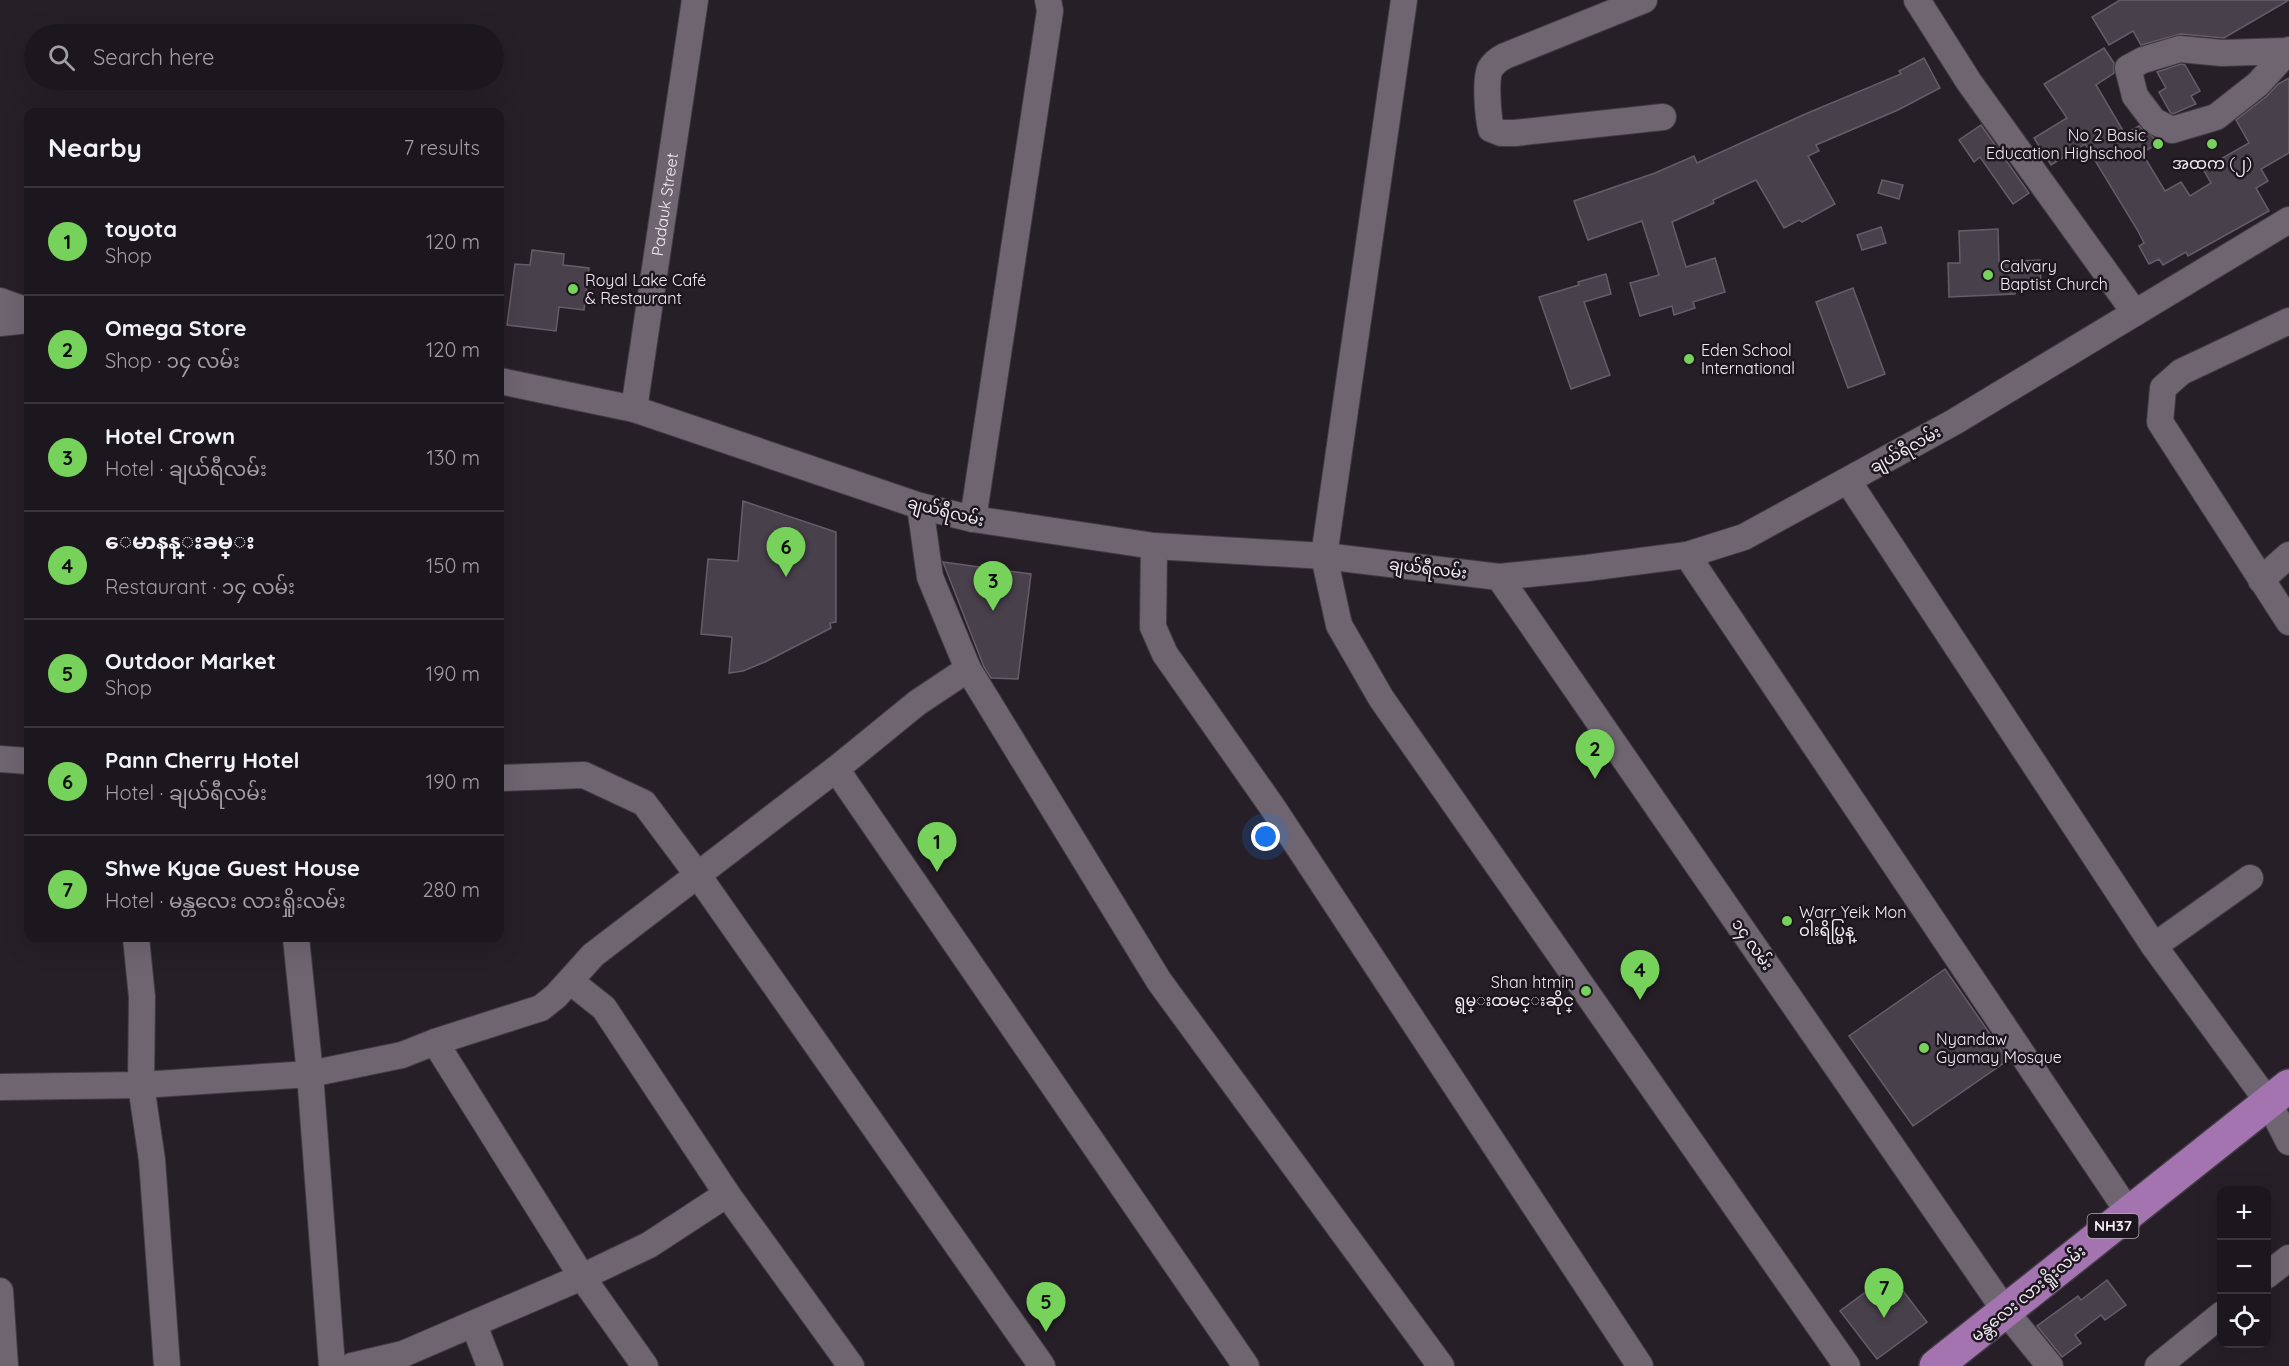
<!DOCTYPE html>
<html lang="en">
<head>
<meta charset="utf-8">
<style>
  :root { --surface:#1c171e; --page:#29242b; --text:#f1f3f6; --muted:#a09fa4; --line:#3a363c; --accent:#76d25a }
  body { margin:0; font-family:Quicksand,"Noto Sans Myanmar",sans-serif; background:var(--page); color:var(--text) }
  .controls { position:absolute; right:18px; bottom:18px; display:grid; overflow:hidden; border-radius:12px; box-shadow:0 6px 24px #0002 }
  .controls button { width:54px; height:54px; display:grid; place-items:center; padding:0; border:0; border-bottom:2px solid var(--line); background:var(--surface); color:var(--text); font:30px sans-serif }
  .you { position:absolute; left:1266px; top:837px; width:21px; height:21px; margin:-15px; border:4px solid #fff; border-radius:50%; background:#1a73e8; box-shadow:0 0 0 9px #1a73e833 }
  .badge { display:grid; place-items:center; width:39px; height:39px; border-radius:50%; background:var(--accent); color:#111; font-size:20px; font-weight:700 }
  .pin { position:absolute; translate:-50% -50px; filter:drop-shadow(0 2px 3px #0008) }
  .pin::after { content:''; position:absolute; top:32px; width:21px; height:18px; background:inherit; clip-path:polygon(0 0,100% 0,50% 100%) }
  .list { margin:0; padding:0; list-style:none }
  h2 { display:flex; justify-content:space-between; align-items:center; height:78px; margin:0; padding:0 24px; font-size:26px }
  h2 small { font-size:20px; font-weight:400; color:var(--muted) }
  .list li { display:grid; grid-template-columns:39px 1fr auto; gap:18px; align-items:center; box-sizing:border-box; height:108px; padding:0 24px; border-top:2px solid var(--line) }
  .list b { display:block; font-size:22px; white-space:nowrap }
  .list p { margin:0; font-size:20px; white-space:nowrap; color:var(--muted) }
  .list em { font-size:20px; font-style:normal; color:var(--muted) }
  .icon { flex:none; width:33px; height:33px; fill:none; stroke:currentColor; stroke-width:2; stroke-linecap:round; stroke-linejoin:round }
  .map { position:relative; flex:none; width:2289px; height:1366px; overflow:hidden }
  .search { position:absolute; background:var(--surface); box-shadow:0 6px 24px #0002; left:24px; top:24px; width:480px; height:66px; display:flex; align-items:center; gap:15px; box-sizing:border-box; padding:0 21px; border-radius:33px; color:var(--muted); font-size:22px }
  .panel { position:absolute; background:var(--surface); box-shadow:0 6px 24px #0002; left:24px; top:108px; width:480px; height:834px; border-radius:12px }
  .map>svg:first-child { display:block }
  .building { fill:#48404b; stroke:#665d68; stroke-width:1.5 }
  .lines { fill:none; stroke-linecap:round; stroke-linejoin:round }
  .minor-casing { stroke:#413b43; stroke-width:28 }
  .highway-casing { stroke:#413b43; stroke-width:36 }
  .minor { stroke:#6e6570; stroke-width:26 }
  .highway { stroke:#a374b0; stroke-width:33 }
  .poi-dot { fill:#76d25a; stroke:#1d161f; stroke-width:2 }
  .labels { text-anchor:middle; stroke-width:5; stroke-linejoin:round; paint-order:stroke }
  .shield { fill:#1d161f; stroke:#b2acb4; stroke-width:1.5 }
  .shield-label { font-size:15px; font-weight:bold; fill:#f2edf4 }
  .poi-label { font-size:16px; fill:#f2edf4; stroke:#1d161f; text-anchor:start }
  .street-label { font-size:16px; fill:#f2edf4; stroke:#1d161f }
</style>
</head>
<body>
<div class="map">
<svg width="2289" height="1366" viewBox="0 0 2289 1366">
  <rect width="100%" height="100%" fill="#261f28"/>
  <!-- building -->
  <g class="building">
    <polygon points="2120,0 2289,0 2224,38 2181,34 2141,45 2133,31 2109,45 2092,17"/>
    <polygon points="2104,48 2114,63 2114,73 2096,85 2125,134 2139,126 2154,138 2157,144 2142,153 2165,191 2181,182 2190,196 2211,183 2203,169 2249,143 2236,120 2267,96 2278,84 2289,78 2289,153 2261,169 2268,181 2256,188 2269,211 2188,256 2186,252 2163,265 2159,259 2149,264 2139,246 2144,243 2138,231 2085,144 2051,165 2034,138 2067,118 2044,84"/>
    <polygon points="1924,58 1940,88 1898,110 1816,145 1819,151 1808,156 1835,204 1802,222 1799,220 1784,228 1756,180 1713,200 1714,203 1672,222 1686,267 1715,258 1725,292 1693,302 1695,308 1674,315 1672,306 1640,316 1630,283 1659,275 1642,221 1588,240 1574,201 1655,173 1694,156 1697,163 1803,115 1901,74 1899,71"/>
    <polygon points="2181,64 2185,65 2200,91 2191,96 2196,104 2173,114 2170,112 2159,92 2166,88 2157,72"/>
    <polygon points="1981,125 2029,193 2013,204 1980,157 1974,162 1959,140"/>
    <polygon points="1882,180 1903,185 1899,199 1878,193"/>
    <polygon points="1881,227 1886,243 1862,250 1857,235"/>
    <polygon points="1998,229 1999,262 2040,260 2041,288 2015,289 2015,294 1949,297 1948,263 1960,263 1959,231"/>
    <polygon points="532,250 564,254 563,265 589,268 584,310 559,307 556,331 507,325 515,264 530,265"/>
    <polygon points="1606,274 1611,294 1584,302 1610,375 1571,389 1539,297 1579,285 1578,282"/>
    <polygon points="1853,288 1885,374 1848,388 1816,302"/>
    <polygon points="743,501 836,532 836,622 830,623 831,628 765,662 743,671 729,673 732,637 701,634 708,559 738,561"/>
    <polygon points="943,562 1031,574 1018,679 991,678 984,667"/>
    <polygon points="1945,969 2008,1060 1913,1126 1849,1036"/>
    <polygon points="1890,1274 1927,1322 1877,1359 1840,1311"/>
    <polygon points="2107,1280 2126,1305 2105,1320 2101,1315 2075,1335 2081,1343 2062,1357 2037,1326 2078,1296 2081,1300"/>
  </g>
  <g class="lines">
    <!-- minor casing -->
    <g class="minor-casing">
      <g id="minor">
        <polyline points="1404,0 1324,556 1339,625 1381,698 1847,1366"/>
        <path d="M1644,0L1505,56C1499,59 1494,62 1490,69C1485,80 1488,116 1491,129L1501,133H1515L1663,117"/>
        <polyline points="1917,0 1969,82 2135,313"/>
        <polyline points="2287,51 2222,53 2180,49 2143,60 2128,68 2135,96 2154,121 2172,130 2216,117 2258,84 2289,50"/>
        <polyline points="0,301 28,311"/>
        <polyline points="2289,321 2181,372 2163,388 2160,422 2289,622"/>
        <polyline points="0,323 28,320"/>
        <polyline points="500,381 634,409 920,506 973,519 1154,546 1324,556 1499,577 1587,568 1687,555 1744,537 1954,422 2289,220"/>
        <path id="s1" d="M634,409L695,0"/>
        <polyline points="1848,481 2154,946 2269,1103 2289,1142"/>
        <polyline points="973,519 1050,11 1048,0"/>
        <polyline points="1154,546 1153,627 1165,654 1273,808 1640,1366"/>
        <polyline points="1687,555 2129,1213"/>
        <polyline points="1499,577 2006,1312 2050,1366"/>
        <polyline points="2261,580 2289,555"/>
        <polyline points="968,669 1159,981 1441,1366"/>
        <polyline points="0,759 28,761"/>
        <polyline points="836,769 1246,1366"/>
        <polyline points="500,778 584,775 644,803 697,874 1042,1366"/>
        <polyline points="136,938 142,997 141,1085 152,1160 167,1366"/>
        <polyline points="296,938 310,1074 332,1366"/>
        <polyline points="2154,946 2250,878"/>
        <polyline points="570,981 604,1008 727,1194 851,1366"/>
        <polyline points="435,1042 582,1277 645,1366"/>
        <polyline points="0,1087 141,1085 310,1074 402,1055 435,1042 541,1008 556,996 593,955 836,769 917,703 968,669 930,577 920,506"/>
        <polyline points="2266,1276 2289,1258"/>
        <polyline points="0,1291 5,1366"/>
        <polyline points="474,1325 490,1366"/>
        <polyline points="352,1366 403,1354 582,1277 649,1245 727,1194"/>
        <polyline points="2158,1366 2222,1314"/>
      </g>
    </g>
    <!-- highway casing -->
    <g class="highway-casing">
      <polyline id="highway" points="1936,1366 2289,1086"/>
    </g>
    <!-- minor -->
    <use href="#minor" class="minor"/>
    <!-- highway -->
    <use href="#highway" class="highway"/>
  </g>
  <!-- markers -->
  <g class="poi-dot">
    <circle cx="2158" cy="144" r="6"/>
    <circle cx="2212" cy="144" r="6"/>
    <circle cx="1988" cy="275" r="6"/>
    <circle cx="573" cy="289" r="6"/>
    <circle cx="1689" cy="359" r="6"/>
    <circle cx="1787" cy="921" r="6"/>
    <circle cx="1586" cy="991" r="6"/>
    <circle cx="1924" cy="1048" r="6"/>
  </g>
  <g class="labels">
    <!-- shield labels -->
    <rect class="shield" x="2087.5" y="1214" width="51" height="24" rx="4.5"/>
    <g class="shield-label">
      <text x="2113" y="1231">NH37</text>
    </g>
    <!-- poi labels -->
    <g class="poi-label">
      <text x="2146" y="141" text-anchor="end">No 2 Basic<tspan x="2146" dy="18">Education Highschool</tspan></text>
      <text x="2212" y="169" text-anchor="middle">အထက (၂)</text>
      <text x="2000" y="272">Calvary<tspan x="2000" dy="18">Baptist Church</tspan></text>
      <text x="585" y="286">Royal Lake Café<tspan x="585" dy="18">&amp; Restaurant</tspan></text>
      <text x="1701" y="356">Eden School<tspan x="1701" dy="18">International</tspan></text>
      <text x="1799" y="918">Warr Yeik Mon<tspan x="1799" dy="18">ဝါးရိပ္မြန္</tspan></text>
      <text x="1574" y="988" text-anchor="end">Shan htmin<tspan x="1574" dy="18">ရွမ္းထမင္းဆိုင္</tspan></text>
      <text x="1936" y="1045">Nyandaw<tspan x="1936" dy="18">Gyamay Mosque</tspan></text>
    </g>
    <!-- street labels -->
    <g class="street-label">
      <text dy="6" stroke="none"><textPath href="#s1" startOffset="207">Padauk Street</textPath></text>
      <text transform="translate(1905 449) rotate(-29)" y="6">ချယ်ရီလမ်း</text>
      <text transform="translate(946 511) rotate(14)" y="6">ချယ်ရီလမ်း</text>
      <text transform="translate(1428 568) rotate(7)" y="6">ချယ်ရီလမ်း</text>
      <text transform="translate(1753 944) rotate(55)" y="6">၁၄ လမ်း</text>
      <text transform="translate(2028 1293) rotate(-39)" y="6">မန္တလေး လားရှိုးလမ်း</text>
    </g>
  </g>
</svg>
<div class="controls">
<button>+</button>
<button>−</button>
<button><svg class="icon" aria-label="locate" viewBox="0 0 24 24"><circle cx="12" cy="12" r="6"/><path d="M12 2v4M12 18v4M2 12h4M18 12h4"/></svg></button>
</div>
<div class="you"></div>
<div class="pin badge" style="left:937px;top:872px">1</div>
<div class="pin badge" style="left:1595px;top:779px">2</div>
<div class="pin badge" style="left:993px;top:611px">3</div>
<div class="pin badge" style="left:1640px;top:1000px">4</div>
<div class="pin badge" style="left:1046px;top:1332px">5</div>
<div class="pin badge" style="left:786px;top:577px">6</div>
<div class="pin badge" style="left:1884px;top:1318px">7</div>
<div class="search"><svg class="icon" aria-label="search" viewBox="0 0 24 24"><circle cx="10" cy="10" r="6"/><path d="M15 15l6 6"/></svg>Search here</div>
<section class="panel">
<h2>Nearby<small>7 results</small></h2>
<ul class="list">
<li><span class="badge">1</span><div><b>toyota</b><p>Shop</p></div><em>120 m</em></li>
<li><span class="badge">2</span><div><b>Omega Store</b><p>Shop · ၁၄ လမ်း</p></div><em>120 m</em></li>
<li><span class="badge">3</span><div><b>Hotel Crown</b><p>Hotel · ချယ်ရီလမ်း</p></div><em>130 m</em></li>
<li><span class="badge">4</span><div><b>ေမာနန္းခမ္း</b><p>Restaurant · ၁၄ လမ်း</p></div><em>150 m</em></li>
<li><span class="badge">5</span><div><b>Outdoor Market</b><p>Shop</p></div><em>190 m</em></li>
<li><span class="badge">6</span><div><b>Pann Cherry Hotel</b><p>Hotel · ချယ်ရီလမ်း</p></div><em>190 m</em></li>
<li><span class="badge">7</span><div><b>Shwe Kyae Guest House</b><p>Hotel · မန္တလေး လားရှိုးလမ်း</p></div><em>280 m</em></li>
</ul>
</section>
</div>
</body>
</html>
